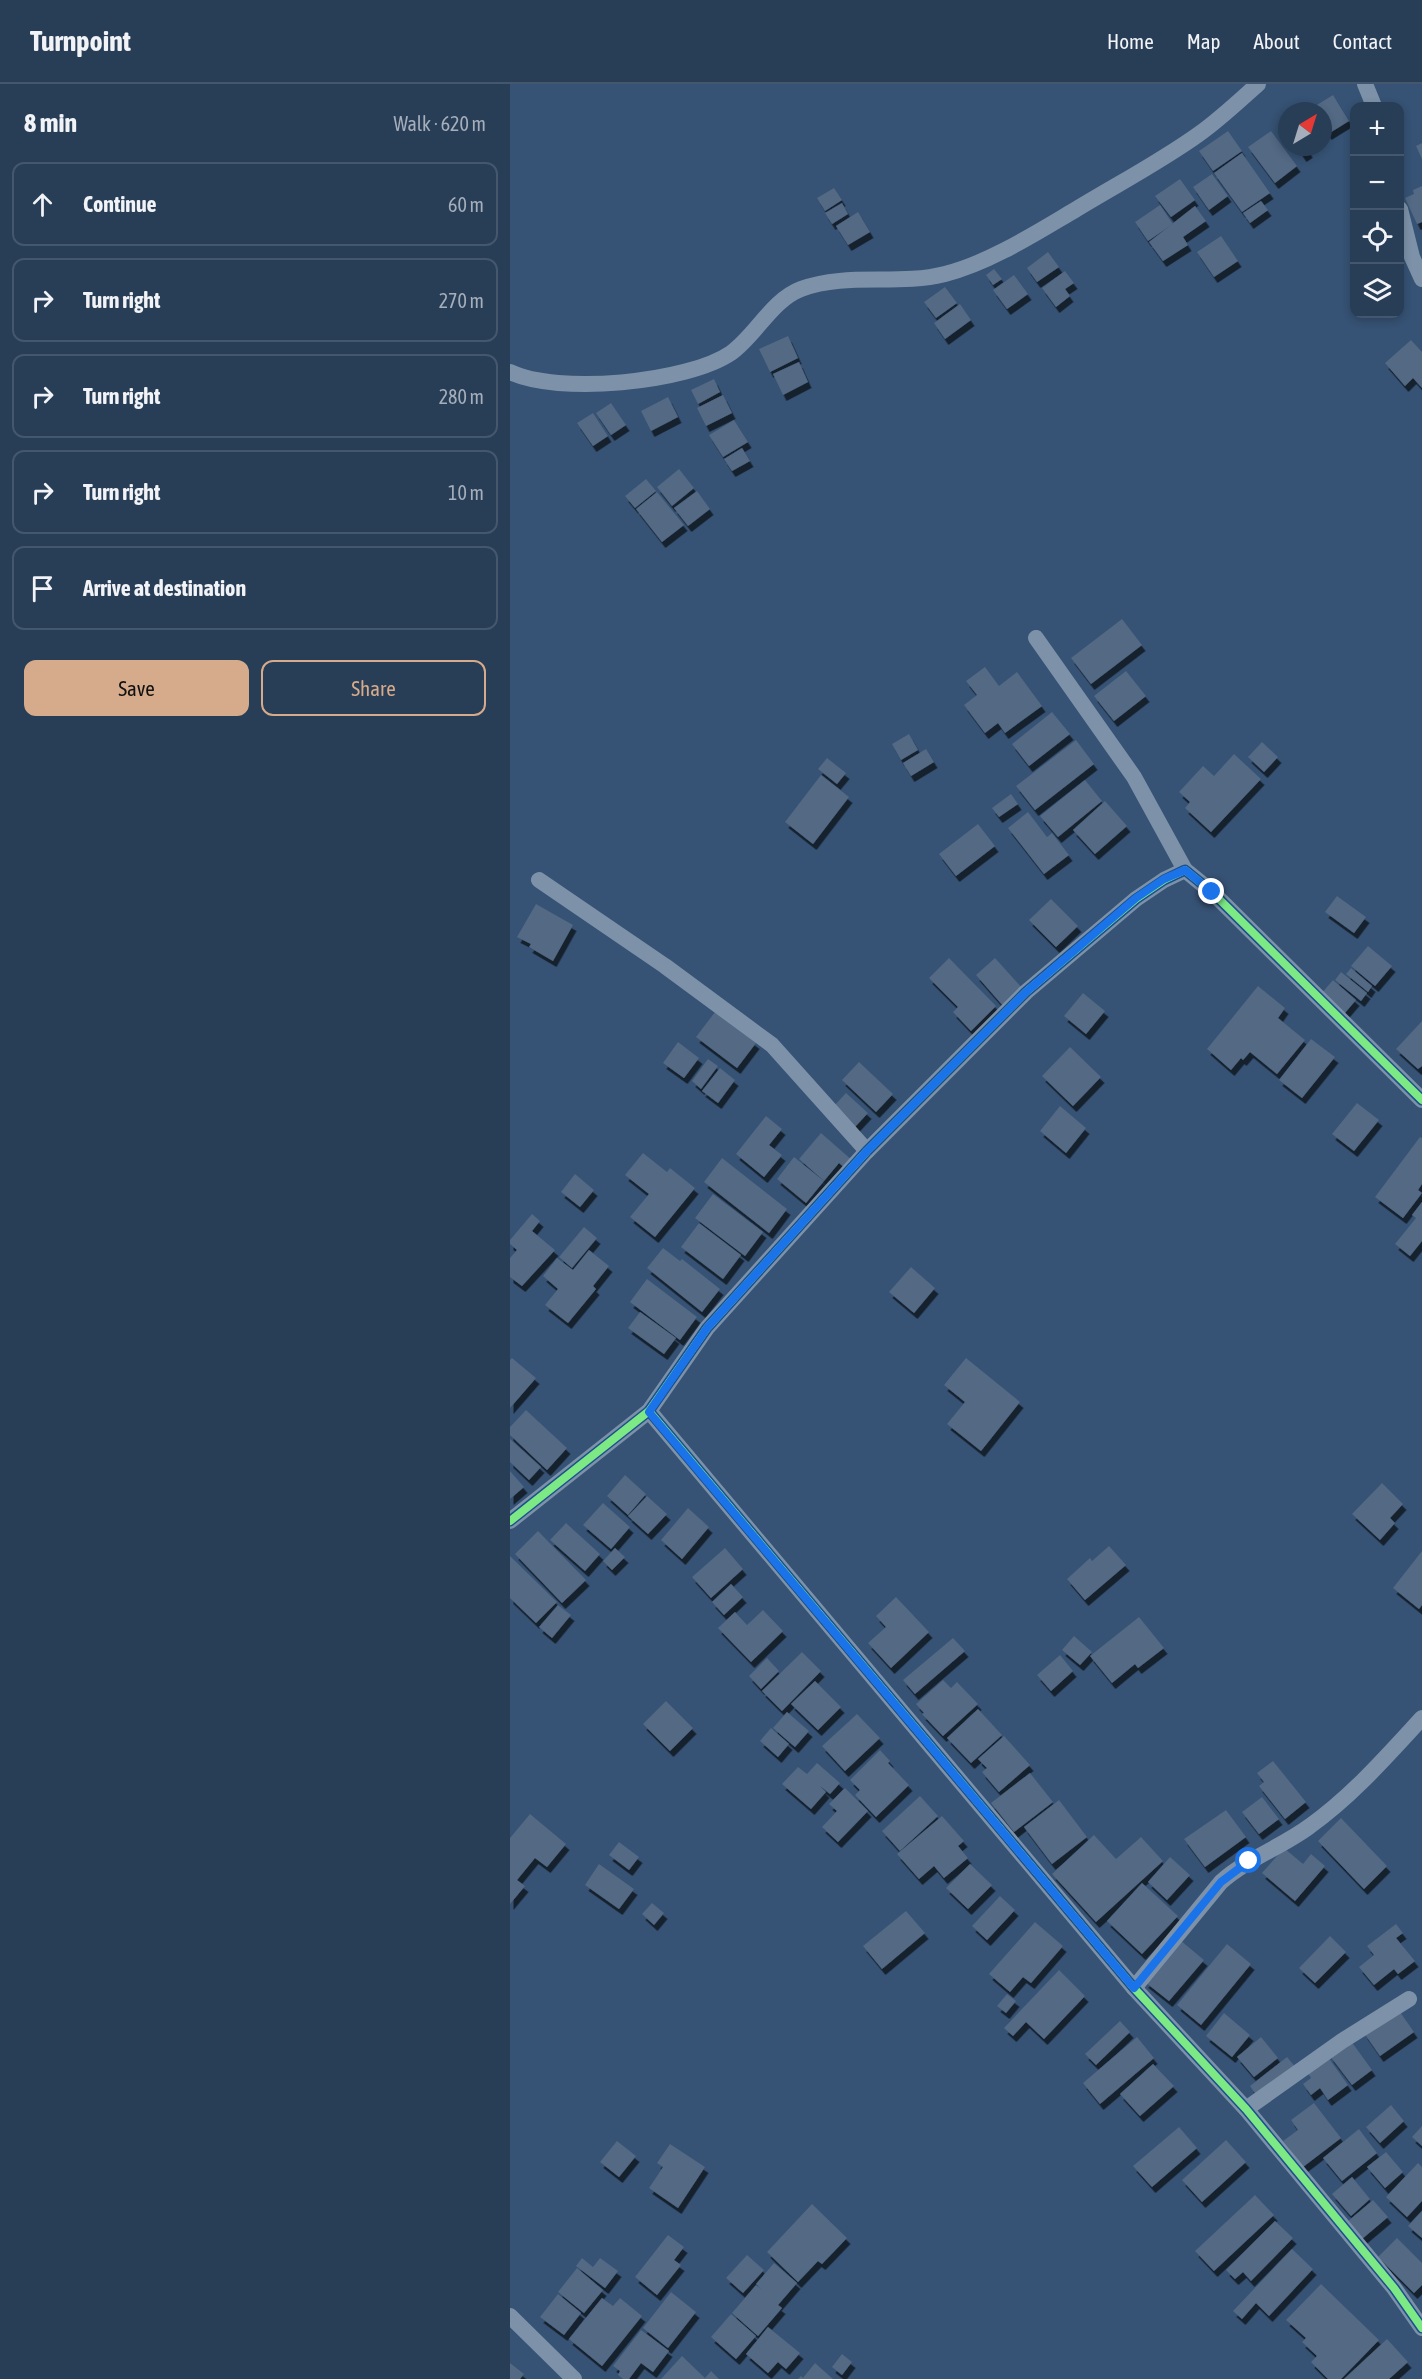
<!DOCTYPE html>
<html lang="en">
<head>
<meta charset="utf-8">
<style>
  :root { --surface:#283e57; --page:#344961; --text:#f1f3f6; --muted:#a5aeba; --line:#44576d; --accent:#d6ab8b }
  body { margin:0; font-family:"Asap Condensed",sans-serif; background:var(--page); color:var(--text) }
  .controls { position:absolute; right:18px; top:18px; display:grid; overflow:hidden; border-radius:12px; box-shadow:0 3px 9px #0003 }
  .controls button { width:54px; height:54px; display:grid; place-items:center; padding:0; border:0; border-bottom:2px solid var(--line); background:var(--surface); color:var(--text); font:30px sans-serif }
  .compass { position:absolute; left:768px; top:18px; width:54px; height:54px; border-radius:50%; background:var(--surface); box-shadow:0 3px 9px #0003; rotate:38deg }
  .stop { position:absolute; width:18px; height:18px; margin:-14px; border:4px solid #1a73e8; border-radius:50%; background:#fff }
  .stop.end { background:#1a73e8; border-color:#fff; box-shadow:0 2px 6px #0008 }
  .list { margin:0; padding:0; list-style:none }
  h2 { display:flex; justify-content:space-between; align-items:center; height:78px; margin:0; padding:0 24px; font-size:26px }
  h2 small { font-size:20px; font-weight:400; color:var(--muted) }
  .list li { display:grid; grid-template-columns:39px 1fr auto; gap:18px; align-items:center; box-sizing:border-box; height:84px; margin:0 12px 12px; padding:0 12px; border:2px solid var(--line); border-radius:12px }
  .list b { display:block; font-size:22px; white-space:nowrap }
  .list em { font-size:20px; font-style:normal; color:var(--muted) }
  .actions { display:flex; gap:12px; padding:18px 24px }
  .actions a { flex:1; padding:14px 0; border:2px solid var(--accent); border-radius:12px; text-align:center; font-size:21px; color:var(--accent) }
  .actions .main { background:var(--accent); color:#111 }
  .icon { flex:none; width:33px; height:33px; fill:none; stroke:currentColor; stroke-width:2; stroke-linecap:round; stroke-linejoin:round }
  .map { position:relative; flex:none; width:912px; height:2295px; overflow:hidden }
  header { display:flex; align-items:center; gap:36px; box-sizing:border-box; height:84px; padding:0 30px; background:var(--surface); border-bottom:2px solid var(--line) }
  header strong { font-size:28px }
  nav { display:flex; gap:33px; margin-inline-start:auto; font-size:21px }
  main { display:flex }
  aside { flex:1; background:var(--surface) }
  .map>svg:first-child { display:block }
  .building { fill:#526984; filter:url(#shadow) }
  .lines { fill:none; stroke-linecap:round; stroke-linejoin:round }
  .street { stroke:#7d92a8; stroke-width:16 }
  .cycleway-casing { stroke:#1b4f8f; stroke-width:11 }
  .cycleway { stroke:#7ce984; stroke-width:8 }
  .route { stroke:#1a73e8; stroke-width:8 }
</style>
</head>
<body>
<header>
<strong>Turnpoint</strong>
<nav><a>Home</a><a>Map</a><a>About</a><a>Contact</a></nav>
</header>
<main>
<aside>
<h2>8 min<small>Walk · 620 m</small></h2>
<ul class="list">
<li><svg class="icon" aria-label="ahead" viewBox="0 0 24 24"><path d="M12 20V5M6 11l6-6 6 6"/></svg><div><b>Continue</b></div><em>60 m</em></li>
<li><svg class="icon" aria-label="right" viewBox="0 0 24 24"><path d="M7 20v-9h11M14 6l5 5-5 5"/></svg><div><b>Turn right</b></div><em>270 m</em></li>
<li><svg class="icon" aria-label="right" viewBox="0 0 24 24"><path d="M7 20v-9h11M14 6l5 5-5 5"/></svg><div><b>Turn right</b></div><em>280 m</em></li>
<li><svg class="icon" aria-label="right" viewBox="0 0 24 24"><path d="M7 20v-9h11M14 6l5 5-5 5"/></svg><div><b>Turn right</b></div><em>10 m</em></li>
<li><svg class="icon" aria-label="arrive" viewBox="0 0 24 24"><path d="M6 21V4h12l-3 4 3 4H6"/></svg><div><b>Arrive at destination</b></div></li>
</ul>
<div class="actions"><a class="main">Save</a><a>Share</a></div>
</aside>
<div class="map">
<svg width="912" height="2295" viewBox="0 0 912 2295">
  <defs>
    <filter id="shadow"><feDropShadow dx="3.5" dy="6" stdDeviation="0" flood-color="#0009"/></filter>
  </defs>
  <rect width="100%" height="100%" fill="#365274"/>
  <!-- building -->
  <g class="building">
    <polygon points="823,11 839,37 818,50 813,41 813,27 804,27 802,24"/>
    <polygon points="718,47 732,67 703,87 689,67"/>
    <polygon points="761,47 787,82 765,99 738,63"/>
    <polygon points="912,59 912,75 906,62"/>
    <polygon points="787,63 797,63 799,68 793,72"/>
    <polygon points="732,69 760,109 732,128 704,89"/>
    <polygon points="702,90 718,112 699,126 683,103"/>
    <polygon points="670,95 685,116 661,133 645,112"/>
    <polygon points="912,102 912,138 907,140 895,114 904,110 903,106"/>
    <polygon points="324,104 332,116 315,127 307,114"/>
    <polygon points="751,117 758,126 740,139 733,129"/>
    <polygon points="332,119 338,130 322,140 315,129"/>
    <polygon points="650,121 663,140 638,157 625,138"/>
    <polygon points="685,122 696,137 673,153 678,161 653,177 639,158"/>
    <polygon points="348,128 360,148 338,161 326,142"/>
    <polygon points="711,152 728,177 704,193 687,168"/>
    <polygon points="538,168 549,183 527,198 517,184"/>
    <polygon points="484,185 492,195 483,201 476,191"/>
    <polygon points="555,187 564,199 555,205 560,212 546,223 532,204"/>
    <polygon points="504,191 518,210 497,225 483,206"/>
    <polygon points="435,203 447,219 426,234 414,218"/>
    <polygon points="450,220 461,236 435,255 424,239"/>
    <polygon points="278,252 288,274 260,288 249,265"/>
    <polygon points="901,256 912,268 912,304 903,294 895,302 875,279"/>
    <polygon points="289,278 298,298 273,311 263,290"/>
    <polygon points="204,295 210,308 188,320 181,306"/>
    <polygon points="213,311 222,329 196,342 187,324"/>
    <polygon points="158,313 168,333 141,347 131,327"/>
    <polygon points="101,319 116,341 101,351 86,329"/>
    <polygon points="83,329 98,352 83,362 67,339"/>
    <polygon points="224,336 238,358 213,373 199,351"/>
    <polygon points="232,364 240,377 222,387 214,375"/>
    <polygon points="169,385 184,404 162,422 147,403"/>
    <polygon points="136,395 146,407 125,424 115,412"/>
    <polygon points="187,407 200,425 178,442 164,424"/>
    <polygon points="147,408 174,441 152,458 126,425"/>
    <polygon points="612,535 632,561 581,600 561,574"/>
    <polygon points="475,583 489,602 507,588 532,622 495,649 488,639 475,649 454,621 467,611 456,597"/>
    <polygon points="616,587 636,612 604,637 584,612"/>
    <polygon points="542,628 560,650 519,682 502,660"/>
    <polygon points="399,650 408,666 391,676 382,660"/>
    <polygon points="566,656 584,680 525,726 506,702"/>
    <polygon points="752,658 768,673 754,688 738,673"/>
    <polygon points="416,665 424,678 401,692 393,679"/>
    <polygon points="724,670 751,695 701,748 675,724 680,718 669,708 693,682 704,692"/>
    <polygon points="317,674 336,689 327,700 308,685"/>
    <polygon points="311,691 339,713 303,760 275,738"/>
    <polygon points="575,696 592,717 548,753 530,732"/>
    <polygon points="501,710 508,720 489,733 482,724"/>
    <polygon points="595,717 617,742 585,770 563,746"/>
    <polygon points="518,728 537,753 542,749 559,771 534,790 498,744"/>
    <polygon points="468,740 485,762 446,792 429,770"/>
    <polygon points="827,812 856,833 844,849 815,828"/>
    <polygon points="541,815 568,842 546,863 519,836"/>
    <polygon points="26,820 63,841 43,877 19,863 21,860 7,853"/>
    <polygon points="858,862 882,882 865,902 841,882"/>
    <polygon points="439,874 486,922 461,947 443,928 448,923 419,894"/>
    <polygon points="485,874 513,905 494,923 466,891"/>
    <polygon points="841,884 862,902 858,908 836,890"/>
    <polygon points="831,888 857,909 851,917 825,896"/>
    <polygon points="823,896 846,916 834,930 811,910"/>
    <polygon points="748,902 775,924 768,934 795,956 767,990 740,968 733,976 731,974 721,986 697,965"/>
    <polygon points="573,909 595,927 576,950 554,932"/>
    <polygon points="205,928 246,959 227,984 186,953"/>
    <polygon points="912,937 912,982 908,985 886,965"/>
    <polygon points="801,955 825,973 792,1014 769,996"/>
    <polygon points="168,958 189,974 174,994 153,979"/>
    <polygon points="560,963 591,993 563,1022 532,992"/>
    <polygon points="198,975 208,982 191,1005 182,997"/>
    <polygon points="349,978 383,1010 366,1028 332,996"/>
    <polygon points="210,984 225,996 208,1019 192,1007"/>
    <polygon points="336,1009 358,1029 344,1044 322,1024"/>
    <polygon points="847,1019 869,1036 844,1067 822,1050"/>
    <polygon points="550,1022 576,1044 556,1069 530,1047"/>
    <polygon points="256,1032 272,1045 259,1061 272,1071 254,1093 226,1070"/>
    <polygon points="311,1049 343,1077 336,1085 329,1079 314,1097 289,1075"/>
    <polygon points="910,1053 912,1054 912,1100 908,1106 912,1109 893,1134 865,1113"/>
    <polygon points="133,1069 157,1088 160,1084 185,1104 145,1153 120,1133 139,1110 115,1091"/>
    <polygon points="284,1073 314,1097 296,1119 267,1095"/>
    <polygon points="212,1074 277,1125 259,1149 194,1098"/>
    <polygon points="65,1090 84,1106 70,1123 51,1108"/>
    <polygon points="203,1110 253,1148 235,1172 185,1134"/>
    <polygon points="912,1118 912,1157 900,1172 885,1160 906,1134 902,1131"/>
    <polygon points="22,1130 30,1137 22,1147 45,1166 12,1202 0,1193 0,1174 7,1166 0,1160 0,1156"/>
    <polygon points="189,1139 231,1171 213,1195 171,1163"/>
    <polygon points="74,1143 87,1154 62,1184 49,1173"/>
    <polygon points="153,1164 170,1177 172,1175 210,1205 192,1228 137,1184"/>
    <polygon points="79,1166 99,1182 83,1202 86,1205 58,1239 35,1221 48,1205 33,1192 47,1174 63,1186"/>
    <polygon points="401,1183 425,1204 404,1229 379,1208"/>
    <polygon points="137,1195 187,1233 170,1256 120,1218"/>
    <polygon points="130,1228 166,1254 154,1270 118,1244"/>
    <polygon points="2,1274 26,1294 0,1324 0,1276"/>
    <polygon points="456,1274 510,1318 471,1367 437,1340 455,1318 434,1301"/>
    <polygon points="16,1326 57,1364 37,1386 0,1351 0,1343"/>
    <polygon points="0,1355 31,1383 19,1396 0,1378"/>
    <polygon points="0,1387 14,1403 0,1415"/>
    <polygon points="115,1391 136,1410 118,1431 97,1412"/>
    <polygon points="872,1399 893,1420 880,1434 885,1439 870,1456 842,1430"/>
    <polygon points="137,1412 157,1430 138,1450 118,1432"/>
    <polygon points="93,1419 120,1443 101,1465 73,1441"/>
    <polygon points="178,1424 199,1443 172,1475 151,1456"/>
    <polygon points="56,1439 90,1470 75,1487 40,1456"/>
    <polygon points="28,1447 76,1496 52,1519 5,1470"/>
    <polygon points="599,1462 616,1481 575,1516 557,1495 580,1474 582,1477"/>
    <polygon points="105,1464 115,1473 102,1486 93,1477"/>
    <polygon points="215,1464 233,1485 201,1514 182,1493"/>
    <polygon points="912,1467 912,1521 909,1525 883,1504"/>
    <polygon points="0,1472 47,1518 26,1539 0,1514"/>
    <polygon points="221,1500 233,1513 214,1531 202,1518"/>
    <polygon points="386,1513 419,1548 381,1584 358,1559 376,1543 366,1532"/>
    <polygon points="48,1521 61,1531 42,1554 29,1543"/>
    <polygon points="253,1526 273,1547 241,1578 208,1544 225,1528 237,1541"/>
    <polygon points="629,1533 654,1564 628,1584 625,1580 602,1599 580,1572"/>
    <polygon points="564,1552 582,1568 570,1581 552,1566"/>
    <polygon points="443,1554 455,1567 405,1610 393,1596"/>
    <polygon points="292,1568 311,1587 272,1627 252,1607"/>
    <polygon points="550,1571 563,1587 541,1607 527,1591"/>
    <polygon points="257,1574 269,1587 251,1605 239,1592"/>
    <polygon points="433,1596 441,1604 447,1598 468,1620 433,1652 412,1630 414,1629 406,1620"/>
    <polygon points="305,1597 331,1623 308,1646 281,1620"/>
    <polygon points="156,1617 183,1644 160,1667 133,1640"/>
    <polygon points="468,1625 492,1651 461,1679 437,1654"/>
    <polygon points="277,1628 299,1647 285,1663 263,1644"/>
    <polygon points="347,1630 370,1654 335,1687 312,1662"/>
    <polygon points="261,1644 279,1660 268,1673 250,1657"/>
    <polygon points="494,1652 520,1681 489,1708 472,1688 477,1684 468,1675"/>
    <polygon points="370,1666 380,1677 378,1679 399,1701 366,1733 345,1711 350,1706 340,1696"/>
    <polygon points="763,1677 796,1718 775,1735 749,1702 754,1698 747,1689"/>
    <polygon points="307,1679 330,1699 320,1710 310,1702 316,1708 301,1725 272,1700 288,1683 297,1690"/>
    <polygon points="520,1689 543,1718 504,1748 481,1719"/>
    <polygon points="335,1704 358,1727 328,1758 312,1743 327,1727 319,1720"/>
    <polygon points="410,1712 428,1732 390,1767 372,1747"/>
    <polygon points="752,1713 769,1735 749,1750 732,1728"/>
    <polygon points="549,1716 577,1753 542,1780 514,1743"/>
    <polygon points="716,1726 736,1753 695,1783 674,1755"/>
    <polygon points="20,1730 56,1760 37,1783 25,1774 7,1796 15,1802 0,1820 0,1754"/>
    <polygon points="432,1732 454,1757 448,1762 458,1774 434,1794 424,1782 409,1795 387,1770"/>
    <polygon points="831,1734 877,1782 854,1805 808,1757"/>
    <polygon points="584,1751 606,1775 631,1753 653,1777 586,1838 542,1790"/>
    <polygon points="109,1758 129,1773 119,1786 99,1771"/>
    <polygon points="774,1764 793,1780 801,1770 815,1782 785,1817 752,1789"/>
    <polygon points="660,1773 680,1791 657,1816 638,1798"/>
    <polygon points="89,1780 124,1805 109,1825 75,1801"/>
    <polygon points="460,1780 482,1801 458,1825 436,1804"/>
    <polygon points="632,1799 668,1832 632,1870 597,1837"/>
    <polygon points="490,1812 505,1826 477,1856 462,1842"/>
    <polygon points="142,1819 154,1829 144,1841 132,1830"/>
    <polygon points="396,1827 415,1849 372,1885 353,1862"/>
    <polygon points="525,1838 553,1862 521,1899 513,1893 500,1908 479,1890"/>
    <polygon points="886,1840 893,1849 886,1854 905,1877 888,1890 884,1885 864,1901 849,1883 864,1871 857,1862"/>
    <polygon points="820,1852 836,1868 805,1899 789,1884"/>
    <polygon points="670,1856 694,1876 659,1917 635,1898"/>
    <polygon points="717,1860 741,1880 691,1941 667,1921"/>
    <polygon points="549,1886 575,1912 534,1955 516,1938 503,1952 494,1944"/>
    <polygon points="497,1910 506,1917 496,1929 487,1922"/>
    <polygon points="888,1925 904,1948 870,1972 854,1949"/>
    <polygon points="714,1929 740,1951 722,1973 696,1952"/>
    <polygon points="610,1937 620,1948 586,1981 575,1970"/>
    <polygon points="627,1953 644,1974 590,2020 573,1999"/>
    <polygon points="751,1953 768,1974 744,1993 727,1973"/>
    <polygon points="841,1957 862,1986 842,2001 820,1972"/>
    <polygon points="777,1973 787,1985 749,2015 740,2002"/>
    <polygon points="818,1973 838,2001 818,2016 810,2004 801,2011 793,2000 801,1994 797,1988"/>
    <polygon points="643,1980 664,2002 630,2032 610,2010"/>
    <polygon points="804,2019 831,2054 793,2083 773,2057 788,2046 781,2036"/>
    <polygon points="881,2021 894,2037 870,2059 856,2043"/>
    <polygon points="912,2042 912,2062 902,2053"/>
    <polygon points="669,2043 687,2064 642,2103 623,2082"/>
    <polygon points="849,2045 867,2069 832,2097 813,2074"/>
    <polygon points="716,2056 736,2078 692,2118 672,2096"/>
    <polygon points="107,2057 126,2072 109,2093 90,2078"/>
    <polygon points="160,2060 195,2083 168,2124 139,2104 153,2083 147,2079"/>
    <polygon points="876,2068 893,2088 875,2104 857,2083"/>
    <polygon points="908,2079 912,2083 912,2117 897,2133 876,2113"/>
    <polygon points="842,2093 860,2115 841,2132 822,2110"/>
    <polygon points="745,2111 764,2131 704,2187 685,2167"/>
    <polygon points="863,2116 878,2133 852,2155 837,2138"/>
    <polygon points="302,2120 337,2154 312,2180 308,2177 288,2198 257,2168"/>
    <polygon points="912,2127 912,2154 898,2142"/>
    <polygon points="765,2137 783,2154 741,2197 733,2188 725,2195 716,2186"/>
    <polygon points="158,2151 174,2163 164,2176 171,2181 147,2211 125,2193"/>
    <polygon points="887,2154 912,2179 912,2201 904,2209 868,2173"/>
    <polygon points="782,2165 803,2185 759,2232 746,2219 732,2235 723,2227"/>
    <polygon points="237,2171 254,2186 233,2209 216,2194"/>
    <polygon points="72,2174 83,2183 90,2174 108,2187 95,2204 66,2182"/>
    <polygon points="264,2179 287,2199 268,2221 272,2224 248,2252 222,2229 246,2201 251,2205 246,2200"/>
    <polygon points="67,2184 93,2206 74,2229 48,2208"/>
    <polygon points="811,2200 869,2256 831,2295 818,2295 801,2278 807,2272 792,2258 796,2254 776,2236"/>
    <polygon points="161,2208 186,2228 158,2264 133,2244"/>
    <polygon points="48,2210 71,2229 54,2251 30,2233"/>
    <polygon points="92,2214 103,2222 110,2214 132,2232 92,2282 59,2255"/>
    <polygon points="221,2230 246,2252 226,2275 201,2253"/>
    <polygon points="258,2243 290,2269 276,2285 268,2278 258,2289 236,2270"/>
    <polygon points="131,2246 159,2267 143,2288 131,2279 119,2295 113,2295 108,2291 110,2287 103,2282"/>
    <polygon points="877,2255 898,2278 879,2295 834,2295"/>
    <polygon points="332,2270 342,2278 332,2291 322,2283"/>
    <polygon points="172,2272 195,2294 201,2287 209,2295 151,2295"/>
    <polygon points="0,2279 14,2290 10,2295 0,2295"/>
    <polygon points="305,2279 323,2295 288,2295 291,2292 293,2294"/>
  </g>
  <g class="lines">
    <!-- street -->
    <g class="street">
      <polyline points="855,0 864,22"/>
      <polyline points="890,125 902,173 912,195"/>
      <path d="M0,288C47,311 177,299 221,269C246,251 262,216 291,205C337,188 388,202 435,190C479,179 526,149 565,126C606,101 650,78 689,50C710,35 729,17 748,0"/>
      <polyline points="526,554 624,693 675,786"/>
      <polyline points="29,796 155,882 262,961 357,1067"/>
      <polyline points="139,1327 624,1904 736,2025 884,2204 912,2244"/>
      <polyline points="0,1437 139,1327 197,1244 357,1067 516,908 626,815 654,796 675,786 702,808 912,1016"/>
      <path d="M624,1904L711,1798C738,1774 772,1763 800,1742C842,1712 877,1672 912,1634"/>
      <polyline points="736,2025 832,1957 899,1915"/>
      <polyline points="0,2232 64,2295"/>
    </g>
    <!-- cycleway casing -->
    <g class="cycleway-casing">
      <g id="cycleway">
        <polyline points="139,1327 624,1904 736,2025 884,2204 912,2244"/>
        <polyline points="0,1437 139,1327 197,1244 357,1067 516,908 626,815 654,796 675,786 702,808 912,1016"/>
      </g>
    </g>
    <!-- cycleway -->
    <use href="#cycleway" class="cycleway"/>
  </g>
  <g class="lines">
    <!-- route -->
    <polyline class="route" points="702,808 675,786 654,795 626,814 516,908 357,1067 197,1244 139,1328 624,1904 711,1798 739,1777"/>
  </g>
</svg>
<div class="controls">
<button>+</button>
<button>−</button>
<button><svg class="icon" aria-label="locate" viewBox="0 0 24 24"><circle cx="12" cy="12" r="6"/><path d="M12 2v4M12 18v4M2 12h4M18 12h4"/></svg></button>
<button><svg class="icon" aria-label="layers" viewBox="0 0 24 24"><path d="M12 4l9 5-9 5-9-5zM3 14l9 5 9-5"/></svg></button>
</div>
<svg class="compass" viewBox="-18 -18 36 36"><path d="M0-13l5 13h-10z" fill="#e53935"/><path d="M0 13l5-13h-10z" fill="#a5aeba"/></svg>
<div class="stop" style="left:739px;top:1777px"></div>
<div class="stop end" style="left:702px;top:808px"></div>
</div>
</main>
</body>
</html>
